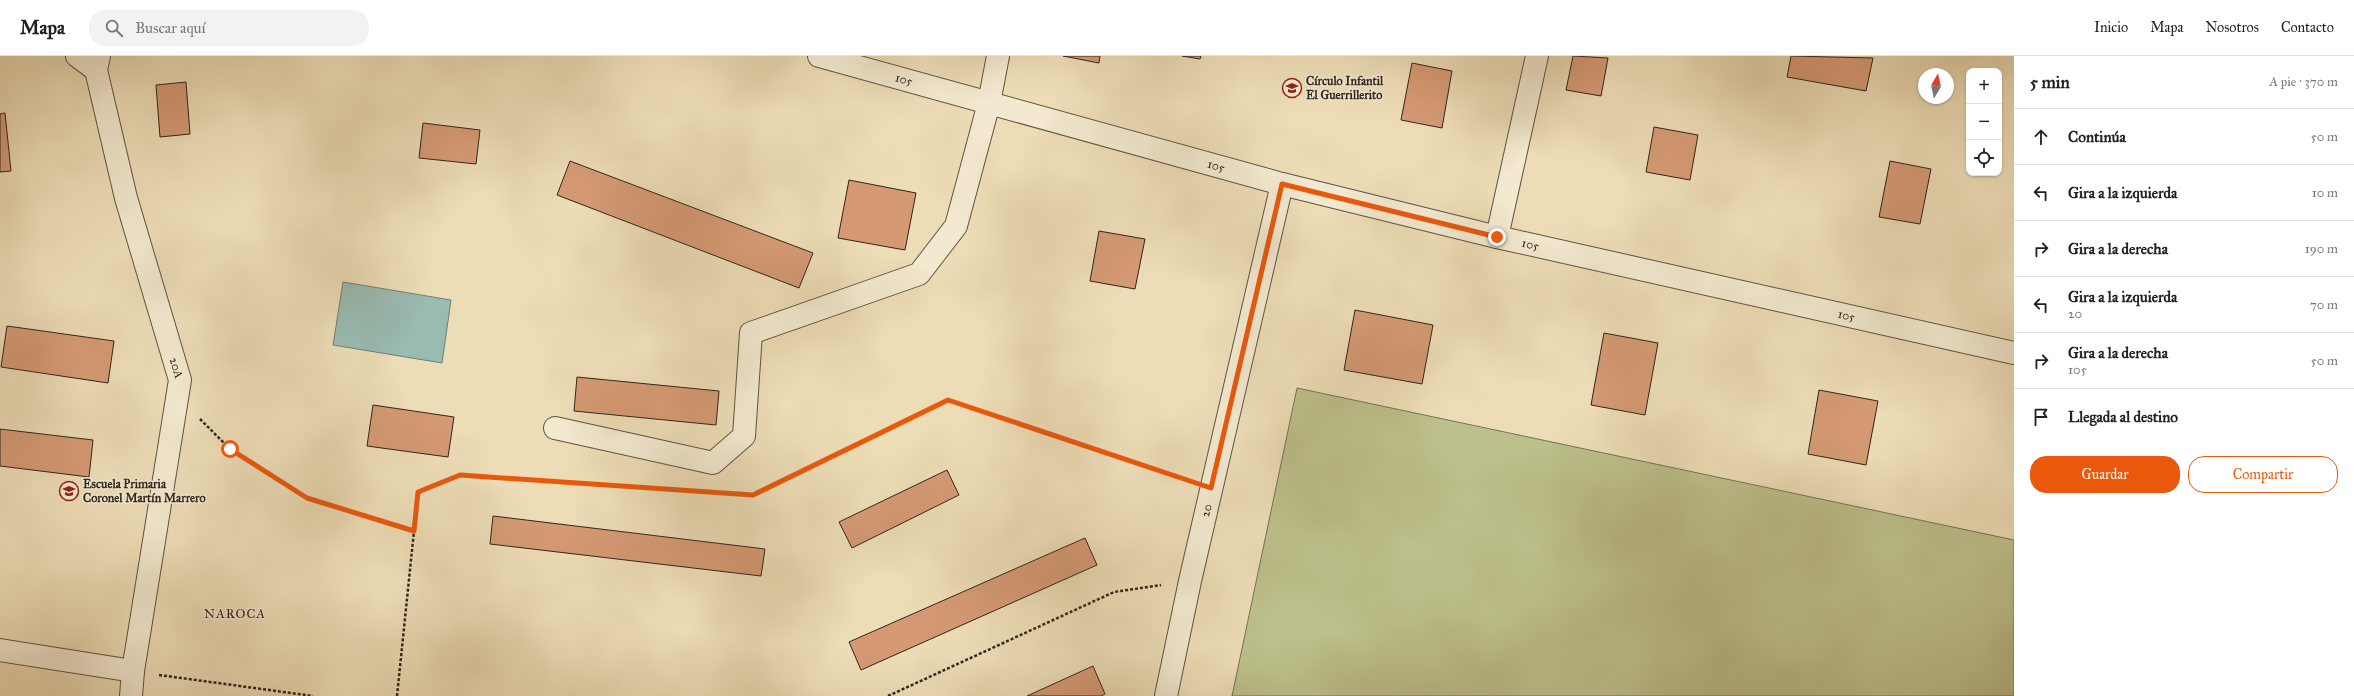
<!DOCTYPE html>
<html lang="es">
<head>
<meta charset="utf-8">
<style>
  :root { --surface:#fff; --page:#f2f2f2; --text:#222; --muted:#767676; --line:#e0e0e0; --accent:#ea580c }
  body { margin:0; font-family:"IM FELL Great Primer",serif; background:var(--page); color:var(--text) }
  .controls { position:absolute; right:12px; top:12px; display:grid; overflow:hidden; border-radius:8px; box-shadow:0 1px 3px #0004 }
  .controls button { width:36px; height:36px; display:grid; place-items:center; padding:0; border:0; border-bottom:1px solid var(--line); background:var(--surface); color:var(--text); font:20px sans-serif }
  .compass { position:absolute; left:1918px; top:12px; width:36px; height:36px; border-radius:50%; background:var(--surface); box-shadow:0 1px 3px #0004; rotate:9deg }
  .stop { position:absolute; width:12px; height:12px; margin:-9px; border:3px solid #ea580c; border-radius:50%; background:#fff }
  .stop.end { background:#ea580c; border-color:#fff; box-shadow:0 1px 4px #0008 }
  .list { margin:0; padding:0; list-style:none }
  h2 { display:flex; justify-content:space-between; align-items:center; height:52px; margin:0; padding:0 16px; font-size:17px }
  h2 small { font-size:13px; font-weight:400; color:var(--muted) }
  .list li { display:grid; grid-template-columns:26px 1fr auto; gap:12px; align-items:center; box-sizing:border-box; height:56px; padding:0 16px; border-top:1px solid var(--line) }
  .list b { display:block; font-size:15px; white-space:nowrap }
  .list p { margin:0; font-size:13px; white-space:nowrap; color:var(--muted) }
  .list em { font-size:13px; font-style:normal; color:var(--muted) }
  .actions { display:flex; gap:8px; padding:12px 16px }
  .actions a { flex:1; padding:9px 0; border:1px solid var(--accent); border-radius:16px; text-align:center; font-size:14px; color:var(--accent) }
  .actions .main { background:var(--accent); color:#fff }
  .icon { flex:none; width:22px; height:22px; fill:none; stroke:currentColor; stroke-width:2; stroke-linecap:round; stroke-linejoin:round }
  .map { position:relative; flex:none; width:2014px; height:640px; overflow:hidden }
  header { display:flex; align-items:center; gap:24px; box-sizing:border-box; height:56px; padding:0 20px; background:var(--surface); border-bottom:1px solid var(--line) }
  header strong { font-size:19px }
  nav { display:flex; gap:22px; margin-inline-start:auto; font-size:14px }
  .search { width:280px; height:36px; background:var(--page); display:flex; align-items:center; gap:10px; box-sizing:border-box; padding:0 14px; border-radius:16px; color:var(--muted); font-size:15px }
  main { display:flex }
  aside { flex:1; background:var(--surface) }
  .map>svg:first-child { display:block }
  .green { fill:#bcc08c; stroke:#767254 }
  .water { fill:#99bbb2; stroke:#6f7f76 }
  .building { fill:#d59a74; stroke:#30251c }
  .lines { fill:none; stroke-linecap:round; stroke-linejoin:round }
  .street-casing { stroke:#5f5343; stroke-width:24 }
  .path { stroke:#30251c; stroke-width:2.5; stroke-dasharray:3 2; stroke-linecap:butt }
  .street { stroke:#f3e9d0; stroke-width:22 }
  .route { stroke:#ea580c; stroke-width:5 }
  .labels { text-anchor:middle; stroke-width:3; stroke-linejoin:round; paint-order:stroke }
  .street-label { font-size:12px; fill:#30251c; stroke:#f3e9d0 }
  .poi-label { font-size:12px; font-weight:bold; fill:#30251c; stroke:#f3e9d0; text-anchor:start }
  .neighbourhood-label { font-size:13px; letter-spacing:1px; fill:#30251c; stroke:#f3e9d0 }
</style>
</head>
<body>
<header>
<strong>Mapa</strong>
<div class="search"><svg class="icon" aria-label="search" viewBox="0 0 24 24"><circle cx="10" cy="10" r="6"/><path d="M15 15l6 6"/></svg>Buscar aquí</div>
<nav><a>Inicio</a><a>Mapa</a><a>Nosotros</a><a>Contacto</a></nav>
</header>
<main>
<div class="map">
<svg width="2014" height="640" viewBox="0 0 2014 640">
  <rect width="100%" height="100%" fill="#edddb7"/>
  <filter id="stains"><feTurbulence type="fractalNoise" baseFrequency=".005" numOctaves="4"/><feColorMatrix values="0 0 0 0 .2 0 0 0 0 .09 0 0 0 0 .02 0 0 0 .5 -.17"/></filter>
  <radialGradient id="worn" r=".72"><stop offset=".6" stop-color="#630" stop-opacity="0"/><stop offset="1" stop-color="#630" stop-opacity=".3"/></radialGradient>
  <!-- green -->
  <polygon class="green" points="1297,332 2014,484 2014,640 1232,640"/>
  <!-- water -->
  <polygon class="water" points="343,226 451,244 442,307 333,289"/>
  <!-- building -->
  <g class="building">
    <polygon points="1063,0 1100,0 1099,7"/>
    <polygon points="1182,0 1201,0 1200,3"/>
    <polygon points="1573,0 1608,2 1601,40 1566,34"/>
    <polygon points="1791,0 1873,2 1866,35 1787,21"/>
    <polygon points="1412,7 1452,15 1442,72 1401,64"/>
    <polygon points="186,26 190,78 160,81 156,29"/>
    <polygon points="5,57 11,115 0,116 0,58"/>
    <polygon points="423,67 480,74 476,108 419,102"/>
    <polygon points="1654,71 1698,79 1690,124 1646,116"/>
    <polygon points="570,105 813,197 799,232 557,139"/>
    <polygon points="1890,105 1931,113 1920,168 1879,161"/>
    <polygon points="849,124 916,137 905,194 838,182"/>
    <polygon points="1099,175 1145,183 1135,233 1090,225"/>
    <polygon points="1355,254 1433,269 1422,328 1344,314"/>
    <polygon points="7,270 114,285 108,327 1,311"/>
    <polygon points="1604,277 1658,287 1645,359 1591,349"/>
    <polygon points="577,321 719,335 716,369 574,355"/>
    <polygon points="1819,334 1878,345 1866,409 1808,398"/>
    <polygon points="373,349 454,361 448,401 367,390"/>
    <polygon points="0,373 93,384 89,421 0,410"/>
    <polygon points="947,414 959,439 852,492 839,466"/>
    <polygon points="493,460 765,493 761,520 490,488"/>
    <polygon points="1085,482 1097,509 861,614 849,586"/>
    <polygon points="1093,610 1105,638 1101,640 1027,640"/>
  </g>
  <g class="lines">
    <!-- street casing -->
    <g class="street-casing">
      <g id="street">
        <polyline points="77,0 96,14"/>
        <path id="s1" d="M99,0L96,14L126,142L180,324L133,615L131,640"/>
        <path id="s2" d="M819,0L1282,128L1497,181L2014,297"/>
        <polyline points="1497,181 1537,0"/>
        <polyline points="555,372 713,407 744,380 751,277 919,218 956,170 989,47 998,0"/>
        <polyline points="0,594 133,615"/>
        <path id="s3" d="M1166,640L1190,525L1282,128"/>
      </g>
    </g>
    <!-- path -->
    <g class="path">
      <polyline points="200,363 230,393 307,442 414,475"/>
      <polyline points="159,619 313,640"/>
      <polyline points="397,640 418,436 460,419 753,439 948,344 1186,423"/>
      <polyline points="888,640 1114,536 1161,529"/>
    </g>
    <!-- street -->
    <use href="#street" class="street"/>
  </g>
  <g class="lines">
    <!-- route -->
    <polyline class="route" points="230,393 307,442 414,475 418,436 460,419 753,439 948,344 1211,432 1282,128 1497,181"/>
  </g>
  <!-- icons -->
  <defs>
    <g id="school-ring" transform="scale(1)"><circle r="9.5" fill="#f3e9d0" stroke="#8f2418" stroke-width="1.5"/><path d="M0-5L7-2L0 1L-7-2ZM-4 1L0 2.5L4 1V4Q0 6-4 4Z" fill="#8f2418"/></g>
  </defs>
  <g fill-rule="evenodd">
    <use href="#school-ring" x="1292" y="32"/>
    <use href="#school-ring" x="69" y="435"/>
  </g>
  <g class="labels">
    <!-- street labels -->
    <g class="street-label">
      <text dy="4" stroke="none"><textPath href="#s2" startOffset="88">105</textPath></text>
      <text dy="4" stroke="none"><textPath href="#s2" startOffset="412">105</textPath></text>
      <text dy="4" stroke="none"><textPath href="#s2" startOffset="736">105</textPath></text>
      <text dy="4" stroke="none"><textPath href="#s2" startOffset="1060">105</textPath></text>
      <text dy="4" stroke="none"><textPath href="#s1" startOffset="323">20A</textPath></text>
      <text dy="4" stroke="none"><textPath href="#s3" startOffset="190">20</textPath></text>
    </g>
    <!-- poi labels -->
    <g class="poi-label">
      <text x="1306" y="29">Círculo Infantil<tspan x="1306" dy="14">El Guerrillerito</tspan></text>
      <text x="83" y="432">Escuela Primaria<tspan x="83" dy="14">Coronel Martín Marrero</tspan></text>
    </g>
    <!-- neighbourhood labels -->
    <g class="neighbourhood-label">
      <text x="235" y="562">NAROCA</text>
    </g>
  </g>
  <rect width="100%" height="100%" filter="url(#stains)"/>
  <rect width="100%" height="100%" fill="url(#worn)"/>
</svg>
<div class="controls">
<button>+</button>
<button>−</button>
<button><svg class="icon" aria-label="locate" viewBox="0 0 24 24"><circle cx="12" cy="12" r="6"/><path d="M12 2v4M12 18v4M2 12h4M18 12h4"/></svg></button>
</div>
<svg class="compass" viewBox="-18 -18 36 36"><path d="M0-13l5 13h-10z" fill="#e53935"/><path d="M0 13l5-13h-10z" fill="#767676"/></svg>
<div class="stop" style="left:230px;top:393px"></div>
<div class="stop end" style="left:1497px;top:181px"></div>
</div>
<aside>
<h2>5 min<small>A pie · 370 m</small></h2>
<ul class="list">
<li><svg class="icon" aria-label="ahead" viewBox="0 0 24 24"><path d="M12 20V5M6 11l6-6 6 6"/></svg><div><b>Continúa</b></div><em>50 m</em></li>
<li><svg class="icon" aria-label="left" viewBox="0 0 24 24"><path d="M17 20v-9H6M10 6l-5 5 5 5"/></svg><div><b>Gira a la izquierda</b></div><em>10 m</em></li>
<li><svg class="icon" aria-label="right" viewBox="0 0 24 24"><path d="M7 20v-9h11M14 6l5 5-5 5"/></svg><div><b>Gira a la derecha</b></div><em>190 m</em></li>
<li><svg class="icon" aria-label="left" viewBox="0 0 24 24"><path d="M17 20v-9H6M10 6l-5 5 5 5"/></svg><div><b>Gira a la izquierda</b><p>20</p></div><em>70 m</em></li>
<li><svg class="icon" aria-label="right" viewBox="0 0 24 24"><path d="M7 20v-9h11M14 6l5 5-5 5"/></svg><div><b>Gira a la derecha</b><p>105</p></div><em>50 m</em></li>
<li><svg class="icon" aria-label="arrive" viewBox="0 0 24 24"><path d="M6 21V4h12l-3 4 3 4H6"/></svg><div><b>Llegada al destino</b></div></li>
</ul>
<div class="actions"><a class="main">Guardar</a><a>Compartir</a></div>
</aside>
</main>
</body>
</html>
